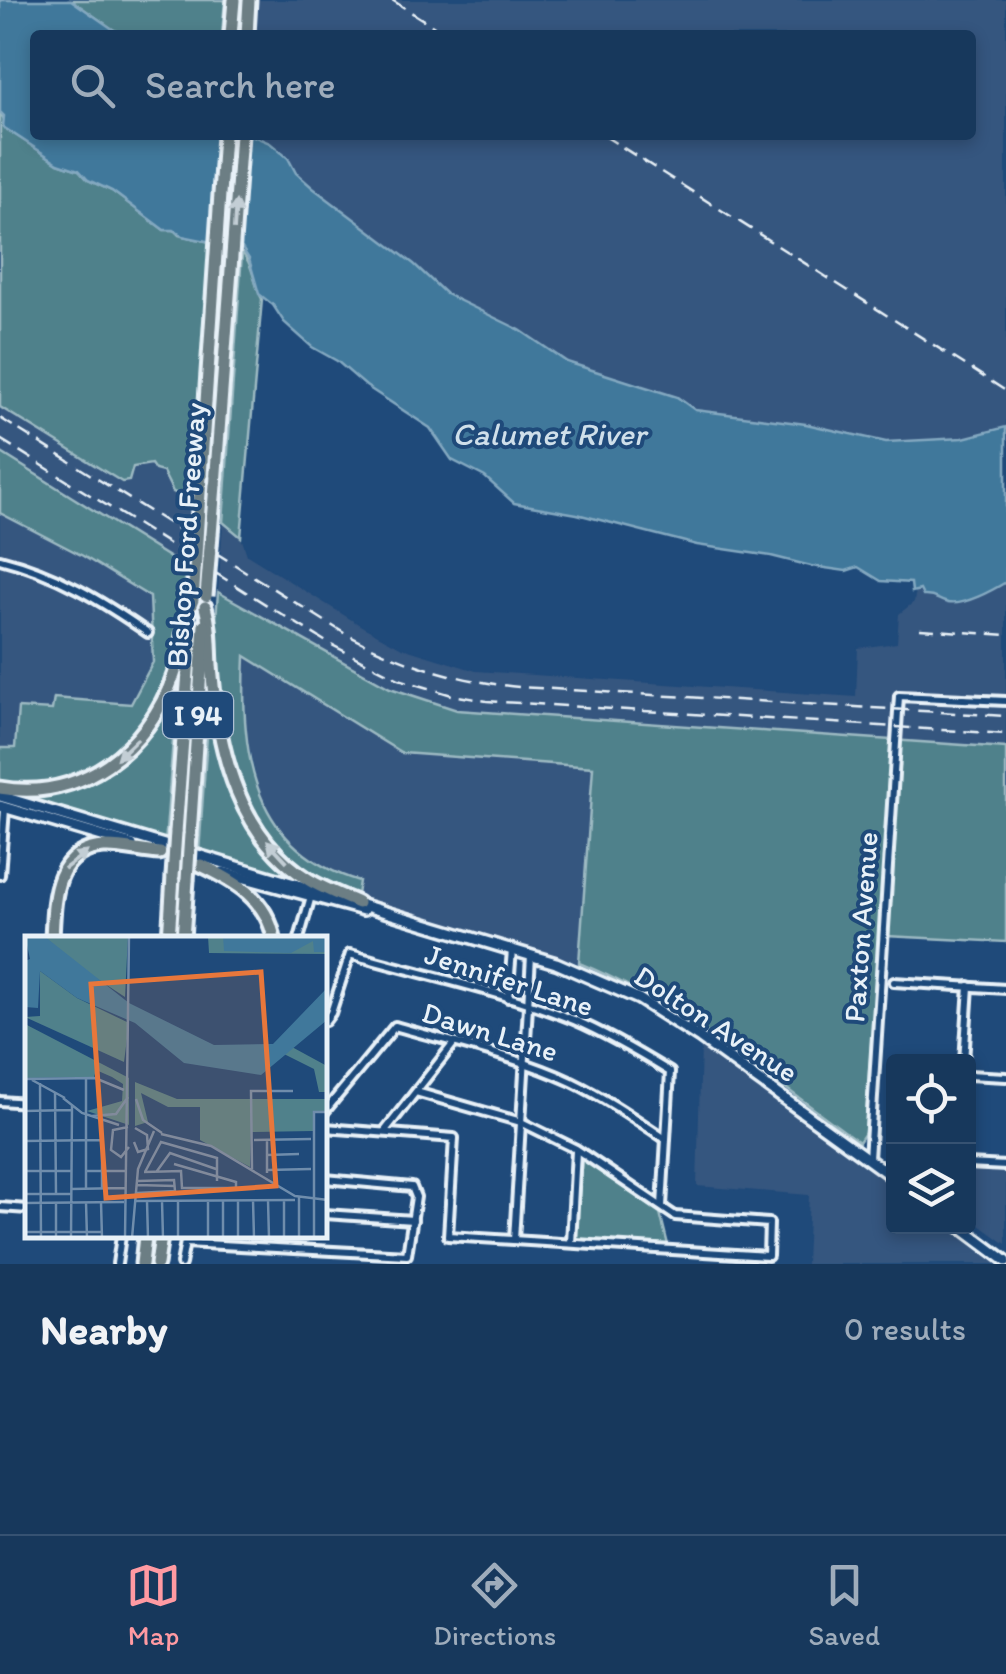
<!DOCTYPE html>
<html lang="en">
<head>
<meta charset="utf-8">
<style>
  :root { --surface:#17385c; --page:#244365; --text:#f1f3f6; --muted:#9eacbb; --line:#365272; --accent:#ff9aa2 }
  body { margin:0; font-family:Itim,sans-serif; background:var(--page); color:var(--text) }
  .controls { position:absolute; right:30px; bottom:30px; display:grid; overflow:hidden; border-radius:10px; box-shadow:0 5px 15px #0003 }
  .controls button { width:90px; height:90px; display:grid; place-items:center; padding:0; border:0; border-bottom:2px solid var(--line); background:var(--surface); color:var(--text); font:50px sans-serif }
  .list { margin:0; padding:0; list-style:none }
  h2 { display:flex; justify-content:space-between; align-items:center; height:130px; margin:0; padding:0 40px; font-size:42px }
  h2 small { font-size:32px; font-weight:400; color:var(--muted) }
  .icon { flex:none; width:55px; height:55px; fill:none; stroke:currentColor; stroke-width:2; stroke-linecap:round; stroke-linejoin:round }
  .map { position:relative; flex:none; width:1006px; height:1264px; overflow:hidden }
  .search { position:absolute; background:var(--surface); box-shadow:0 5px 15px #0003; left:30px; right:30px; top:30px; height:110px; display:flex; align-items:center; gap:25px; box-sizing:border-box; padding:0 35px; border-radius:10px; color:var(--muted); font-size:38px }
  .sheet { height:270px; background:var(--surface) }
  nav { display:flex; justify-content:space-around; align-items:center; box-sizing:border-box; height:140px; border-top:2px solid var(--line); background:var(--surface); font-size:28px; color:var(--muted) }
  nav a { display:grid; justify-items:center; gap:5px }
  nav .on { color:var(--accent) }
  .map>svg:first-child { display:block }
  .built { fill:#36567f }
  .green { fill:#50818b; stroke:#9cb9c2; stroke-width:2.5 }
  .water { fill:#40789b; stroke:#83a8c0; stroke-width:2.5 }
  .pier { fill:#1f4a7a }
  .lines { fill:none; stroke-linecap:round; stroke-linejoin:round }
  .street-casing { stroke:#e8f1f8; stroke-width:14 }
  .secondary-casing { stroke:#e8f1f8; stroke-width:16 }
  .highway-casing { stroke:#e8f1f8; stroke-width:19 }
  .street { stroke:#1f4a7a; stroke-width:6 }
  .secondary { stroke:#1f4a7a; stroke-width:9 }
  .highway { stroke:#6c7e84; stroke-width:11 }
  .rail { stroke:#e8f1f8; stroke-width:2.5; stroke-dasharray:15 8; stroke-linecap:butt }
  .highway-bridge-casing { stroke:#e8f1f8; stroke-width:19; stroke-linecap:butt }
  .highway-bridge { stroke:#6c7e84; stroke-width:11 }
  .oneway { fill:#c3ced5 }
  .labels { text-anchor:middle; stroke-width:8; stroke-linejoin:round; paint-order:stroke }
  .shield { fill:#1f4a7a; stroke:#acbfd2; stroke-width:2.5 }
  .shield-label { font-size:28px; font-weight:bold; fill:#e8f1f8 }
  .street-label { font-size:30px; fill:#e8f1f8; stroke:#1f4a7a }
  .water-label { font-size:32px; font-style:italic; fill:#cfdfea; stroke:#1f4a7a }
  .inset-road { fill:none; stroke:#6f8dac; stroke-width:2.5 }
  .view { fill:#e8773b; fill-opacity:0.15; stroke:#e8773b; stroke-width:5 }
  .inset-edge { fill:none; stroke:#e8f1f8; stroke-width:5 }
</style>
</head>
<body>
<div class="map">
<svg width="1006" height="1264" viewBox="0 0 1006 1264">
  <rect width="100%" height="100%" fill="#1f4a7a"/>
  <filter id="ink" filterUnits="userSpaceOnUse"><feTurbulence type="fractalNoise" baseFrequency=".01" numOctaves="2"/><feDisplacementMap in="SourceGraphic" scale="20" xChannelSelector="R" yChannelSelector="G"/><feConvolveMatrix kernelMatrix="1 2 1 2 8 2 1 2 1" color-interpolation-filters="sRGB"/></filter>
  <g filter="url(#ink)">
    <!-- built -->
    <g class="built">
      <polygon points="257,0 1006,0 1006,427 979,435 927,442 872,441 807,424 695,410 636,382 567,362 520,330 446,294 414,264 313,188 296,173 288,158 270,143 251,135 971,135 971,35 255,35"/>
      <polygon points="0,407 122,482 133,467 146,462 163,472 173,492 191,500 186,568 0,452"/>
      <polygon points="0,513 83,556 150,597 153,662 131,704 54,698 53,710 15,749 0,748"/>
      <polygon points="223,522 241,537 247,555 363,627 402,648 476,671 856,697 858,648 897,643 899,614 914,602 916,590 923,591 924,596 935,596 997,587 1006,582 1006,748 457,710 390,688 218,592"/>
      <polygon points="244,656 402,753 593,767 579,963 354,897 345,879 308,858 278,832 261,802 246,731"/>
      <polygon points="701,1046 893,1186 894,1226 949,1227 1001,1264 806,1264 809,1195 697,1186"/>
      <polygon points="968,1166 1006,1168 1006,1244 969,1217"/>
    </g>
    <!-- green -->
    <g class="green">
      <polygon points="71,0 225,0 222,35 128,35 114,30"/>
      <polygon points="0,112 10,131 58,163 79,170 88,180 112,191 164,230 174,230 179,235 210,242 191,500 173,492 163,472 155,470 151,464 133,467 129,481 122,482 0,407"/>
      <path d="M242,253C253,263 254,285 262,299L241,537L223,522Z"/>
      <path d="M0,452L186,568C184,599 181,630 173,661C153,742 84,796 0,782V748H15L18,708L52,710L54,698L131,704L153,662L150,597L83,556L0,513Z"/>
      <path d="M218,592L390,688L457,710L1006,748V942L886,936L895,782L889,781L865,1133L859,1142C769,1077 682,1005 579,963L593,767L402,753L245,656C240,758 253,849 359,881L357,895L354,897C328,885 303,873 282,853C219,790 210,676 218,592Z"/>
      <path d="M174,686L177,688L165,844L0,793C20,792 43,793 63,790C119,780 147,731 174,686Z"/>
      <polygon points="209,707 237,805 253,832 296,878 199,853"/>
      <polygon points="582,1159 660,1213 668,1245 575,1239"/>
    </g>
    <!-- water -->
    <path class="water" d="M0,0H71L114,30L128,35H35V135H251L270,143L288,158L296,173L313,188L414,264L446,294L520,330L567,362L677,397L695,410L806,424L886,442L963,438L1006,427V582C993,590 964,606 948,603C937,600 935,595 923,596L920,590L912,592L911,583L881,581L858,567L846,571L811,566L771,556L697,545L577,514L514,503L485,477L452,460L430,428L366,386L337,361L312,347L284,322L273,305L259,294L249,259L242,248L182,236L174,230H164L112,191L88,180L79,170L58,163L3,127L4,116L0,112Z"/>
    <!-- pier -->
    <g class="pier">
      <polygon points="217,135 233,135 225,248 210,247"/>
      <polygon points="234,135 250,135 241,258 227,248"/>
    </g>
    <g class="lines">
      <!-- street casing -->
      <g class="street-casing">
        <g id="street">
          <path d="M0,559C56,573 102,601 148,633"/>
          <polyline points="0,875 5,809"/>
          <polyline points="299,939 311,896"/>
          <polyline points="894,982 1006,989"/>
          <polyline points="508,998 512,950"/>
          <path d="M325,1021L331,1013L350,954C424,975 502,991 574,1020C607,1034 639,1053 670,1072L662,1206"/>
          <polyline points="964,1062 969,986"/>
          <polyline points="968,1075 1006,1077"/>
          <polyline points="0,1101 28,1103"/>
          <path d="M325,1111L395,1026C453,1043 516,1056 572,1082C605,1098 634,1118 664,1138"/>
          <polyline points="325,1128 454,1138 448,1236 768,1256 769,1223 675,1216 576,1149 521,1122 416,1092"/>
          <polyline points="384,1132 454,1043"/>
          <polyline points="869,1159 899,696 1006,701"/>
          <polyline points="968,1164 1006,1166"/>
          <polyline points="0,1207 28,1209"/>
          <polyline points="325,1214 413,1220"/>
          <polyline points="514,1240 531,956"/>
          <polyline points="185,1243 407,1255 416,1197 412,1187 325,1179"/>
          <polyline points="571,1243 576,1151"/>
          <polyline points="117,1264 121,1236"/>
          <polyline points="181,1264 186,1236"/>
        </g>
      </g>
      <!-- secondary casing -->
      <g class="secondary-casing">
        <g id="secondary">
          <polyline points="0,796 328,894"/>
          <polyline points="0,806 132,845"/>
          <polyline points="223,872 363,910"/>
          <polyline points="352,902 556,963 639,999 700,1038 894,1178"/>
          <polyline points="959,1226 1006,1261"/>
        </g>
      </g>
      <!-- highway casing -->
      <g class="highway-casing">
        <g id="highway">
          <polyline points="231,35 234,0"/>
          <polyline points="247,35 249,0"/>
          <polyline points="201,476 224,135"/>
          <polyline points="215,485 241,135"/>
          <path d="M205,607C212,630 209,652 212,676C219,752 239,837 309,880C324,889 342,896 358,903"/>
          <path d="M0,788C81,802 148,749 174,675C183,650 182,624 193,600"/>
          <polyline points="176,832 191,632"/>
          <polyline points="190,835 204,625"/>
          <path d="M201,865C235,881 267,899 274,939"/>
          <path d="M52,939C54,900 53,850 104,847C122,846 142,852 160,853"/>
          <polyline points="169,939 173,876"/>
          <polyline points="183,939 187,880"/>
          <polyline points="142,1264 145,1236"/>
          <polyline points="157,1264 161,1236"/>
        </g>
      </g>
      <!-- street -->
      <use href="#street" class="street"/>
      <!-- secondary -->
      <use href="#secondary" class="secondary"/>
      <!-- highway -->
      <use href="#highway" class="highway"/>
      <!-- rail -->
      <g class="rail">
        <polyline points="392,0 447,35"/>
        <polyline points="603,135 1006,391"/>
        <path d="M0,418L344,633C400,663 456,681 520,687L1006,716"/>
        <polyline points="0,439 328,643 399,679 452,695 487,701 1006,734"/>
        <polyline points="920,629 1006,635"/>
      </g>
      <!-- highway-bridge casing -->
      <g class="highway-bridge-casing">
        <g id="highway-bridge">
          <polyline points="194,588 201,476"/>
          <polyline points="206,596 215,485"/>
          <polyline points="173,876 176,832"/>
          <polyline points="187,880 190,835"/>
        </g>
      </g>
      <!-- highway-bridge -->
      <use href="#highway-bridge" class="highway-bridge"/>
    </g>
    <!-- one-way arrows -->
    <defs><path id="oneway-solid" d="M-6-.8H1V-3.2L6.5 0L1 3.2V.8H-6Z" transform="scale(2.5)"/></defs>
    <g class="oneway">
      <use href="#oneway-solid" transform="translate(235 215) rotate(-86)"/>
      <use href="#oneway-solid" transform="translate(127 749) rotate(136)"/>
      <use href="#oneway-solid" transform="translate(277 851) rotate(-133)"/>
      <use href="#oneway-solid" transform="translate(76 860) rotate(-37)"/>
    </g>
  </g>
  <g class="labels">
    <!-- shield labels -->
    <rect class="shield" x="163" y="692" width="70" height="46" rx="8"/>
    <g class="shield-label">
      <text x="198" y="725">I 94</text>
    </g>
    <!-- street labels -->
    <g class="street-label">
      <text transform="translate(186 535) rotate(-86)" y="10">Bishop Ford Freeway</text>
      <text transform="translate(861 927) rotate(-86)" y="10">Paxton Avenue</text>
      <text transform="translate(509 980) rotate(18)" y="10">Jennifer Lane</text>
      <text transform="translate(716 1024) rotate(33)" y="10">Dolton Avenue</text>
      <text transform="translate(490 1032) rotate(17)" y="10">Dawn Lane</text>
    </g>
    <!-- water labels -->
    <g class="water-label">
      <text x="549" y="445">Calumet River</text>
    </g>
  </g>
  <!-- overview -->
  <g transform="translate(25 936)">
    <rect width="302" height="302" fill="#1f4a7a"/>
    <path d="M19,0H103L100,61L45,25ZM183,0H302V18L184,17ZM15,35L52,62L104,87L99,126L0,81L15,80ZM0,88L104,142V189L62,175L97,165L98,148L87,141L71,134L69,141L0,142ZM267,111L302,130V156H294L289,133L259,118ZM110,146L152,163H301L303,175H288V195L226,196L225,231L175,204V171H143L116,157L123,186L110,190Z" fill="#50818b"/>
    <path d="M0,0H19L104,67L189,109L248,108L302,52V84L236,139L159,127L110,87L52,62L15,35L13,72L0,71V25L5,23ZM198,0H300L302,16H289L288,5L266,17L199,15Z" fill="#40789b"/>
    <path class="inset-road" d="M61,142V253M0,143L70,142L99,154M7,144L40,162M15,147L16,302M30,156L31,258M38,162L57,177L94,189M111,163L118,184L137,197M0,165V258M0,175L46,174M67,180L91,178L103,161M77,185V253M103,191L88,194L86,214L96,221L104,211M136,198L186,210L270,260L303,264M229,204L286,203M242,204V237M0,205L76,204M109,206L113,216L123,213L122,199L110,192M242,219L274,218M149,228L211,246V252M227,233L226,155H268M242,234L286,233M0,235H46M61,235H100M132,235L145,217L191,233M119,236L156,235L157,252H211M120,236L136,206L192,222V245M112,249L150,250M46,253L100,252M112,257L150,255L149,244L113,245M0,258H46M274,261V302M259,263V302M213,264V302M228,264L229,302M243,264L244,302M111,265L270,264M122,265L123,302M137,265L138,302M153,265V302M183,265V302M198,265V302M31,266V302M61,266L62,302M76,266L77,302M0,296H77M0,302V267L99,266M46,302L47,169M100,302L104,0M107,302L113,233L129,195M289,302V176H303"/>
    <path class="view" d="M236,36L251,250L81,262L66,48Z"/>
    <rect width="302" height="302" class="inset-edge"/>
  </g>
</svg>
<div class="controls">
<button><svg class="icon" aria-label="locate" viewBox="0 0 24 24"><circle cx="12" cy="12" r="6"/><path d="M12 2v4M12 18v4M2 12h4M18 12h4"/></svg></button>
<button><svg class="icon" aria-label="layers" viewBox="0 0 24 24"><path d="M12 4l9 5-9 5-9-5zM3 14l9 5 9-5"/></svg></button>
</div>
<div class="search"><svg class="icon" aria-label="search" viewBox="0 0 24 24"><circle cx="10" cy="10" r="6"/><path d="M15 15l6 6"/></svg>Search here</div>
</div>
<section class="sheet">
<h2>Nearby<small>0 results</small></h2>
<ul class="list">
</ul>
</section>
<nav>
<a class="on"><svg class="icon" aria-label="map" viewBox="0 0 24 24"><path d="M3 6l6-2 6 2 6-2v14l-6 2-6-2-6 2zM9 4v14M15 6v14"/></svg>Map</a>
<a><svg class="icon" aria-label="directions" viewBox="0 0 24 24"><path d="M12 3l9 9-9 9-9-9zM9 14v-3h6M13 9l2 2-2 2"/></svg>Directions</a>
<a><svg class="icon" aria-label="saved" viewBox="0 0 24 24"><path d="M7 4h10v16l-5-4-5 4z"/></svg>Saved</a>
</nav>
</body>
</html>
